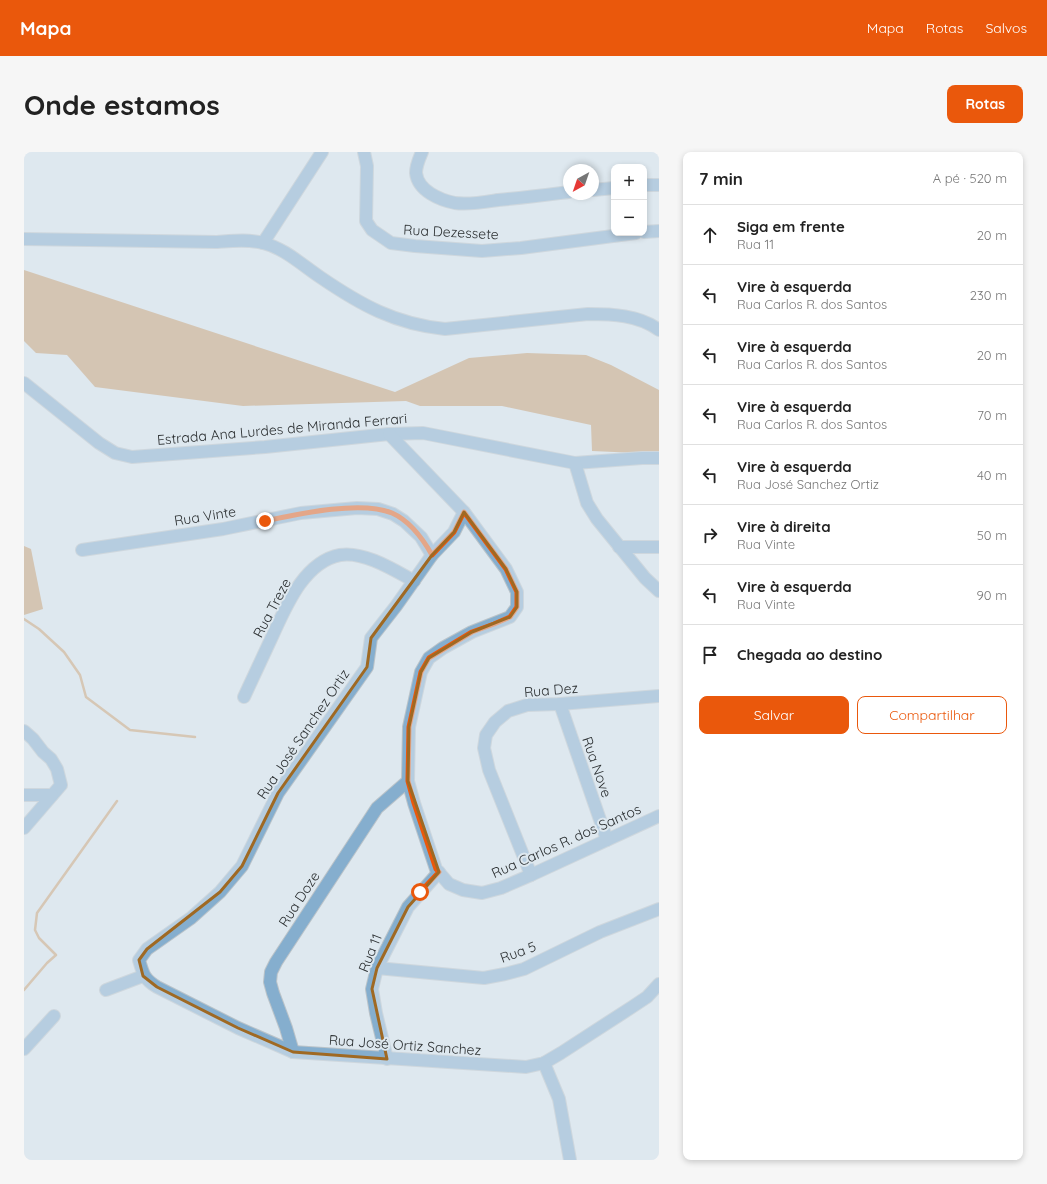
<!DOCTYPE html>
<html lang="pt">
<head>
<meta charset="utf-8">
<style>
  :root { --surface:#fff; --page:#f6f6f6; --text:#222; --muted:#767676; --line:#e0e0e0; --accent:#ea580c }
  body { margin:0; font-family:Quicksand,sans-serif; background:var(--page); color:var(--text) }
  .controls { position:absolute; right:12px; top:12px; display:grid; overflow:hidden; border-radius:8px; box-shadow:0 2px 6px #0003 }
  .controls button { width:36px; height:36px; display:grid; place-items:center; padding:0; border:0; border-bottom:1px solid var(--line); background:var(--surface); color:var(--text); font:20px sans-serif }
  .compass { position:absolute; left:539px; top:12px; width:36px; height:36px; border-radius:50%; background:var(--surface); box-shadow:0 2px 6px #0003; rotate:220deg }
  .stop { position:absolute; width:12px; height:12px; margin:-9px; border:3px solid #ea580c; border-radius:50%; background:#fff }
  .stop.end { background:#ea580c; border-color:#fff; box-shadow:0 1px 4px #0008 }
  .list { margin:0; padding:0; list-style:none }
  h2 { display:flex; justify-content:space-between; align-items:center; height:52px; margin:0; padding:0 16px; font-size:17px }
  h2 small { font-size:13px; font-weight:400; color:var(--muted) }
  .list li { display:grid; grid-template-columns:26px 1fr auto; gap:12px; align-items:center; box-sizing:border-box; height:60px; padding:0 16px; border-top:1px solid var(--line) }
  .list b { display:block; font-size:15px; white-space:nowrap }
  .list p { margin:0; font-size:13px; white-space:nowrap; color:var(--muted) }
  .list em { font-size:13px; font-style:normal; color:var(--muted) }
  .actions { display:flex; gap:8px; padding:12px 16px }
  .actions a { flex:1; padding:9px 0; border:1px solid var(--accent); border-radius:8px; text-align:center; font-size:14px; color:var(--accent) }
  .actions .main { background:var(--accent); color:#fff }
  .icon { flex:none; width:22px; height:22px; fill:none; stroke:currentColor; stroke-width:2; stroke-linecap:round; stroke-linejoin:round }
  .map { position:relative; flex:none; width:635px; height:1008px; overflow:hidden; border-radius:8px }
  header { display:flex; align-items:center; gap:24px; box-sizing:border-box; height:56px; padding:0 20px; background:var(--accent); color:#fff }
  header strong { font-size:19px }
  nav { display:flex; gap:22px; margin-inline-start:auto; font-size:14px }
  .intro { display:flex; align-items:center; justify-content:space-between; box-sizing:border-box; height:96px; padding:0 24px }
  h1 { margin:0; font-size:28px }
  .button { padding:10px 18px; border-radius:8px; background:var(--accent); color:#fff; font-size:14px; font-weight:700 }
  main { display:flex; gap:24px; padding:0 24px }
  aside { flex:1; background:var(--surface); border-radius:8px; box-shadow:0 2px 6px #0003 }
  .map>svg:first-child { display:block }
  .forest { fill:#c79c6c }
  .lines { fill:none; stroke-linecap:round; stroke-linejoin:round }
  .stream { stroke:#cca070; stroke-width:2.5 }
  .minor-casing { stroke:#bac3c9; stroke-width:14 }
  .minor { stroke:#85aece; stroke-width:12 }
  .route { stroke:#ea580c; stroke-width:5 }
  .marked { fill:none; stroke:#9f6923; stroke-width:3; stroke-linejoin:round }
  .labels { text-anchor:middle; stroke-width:4; stroke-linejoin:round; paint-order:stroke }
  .street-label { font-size:14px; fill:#2b2f31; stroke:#dee8ef }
</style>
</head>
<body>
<header>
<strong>Mapa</strong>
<nav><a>Mapa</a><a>Rotas</a><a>Salvos</a></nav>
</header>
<div class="intro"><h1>Onde estamos</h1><a class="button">Rotas</a></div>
<main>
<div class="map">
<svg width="635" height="1008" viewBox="0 0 635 1008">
  <rect width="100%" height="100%" fill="#dee8ef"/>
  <!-- forest -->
  <g class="forest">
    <polygon points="0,118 371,240 445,206 503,201 562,203 587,213 635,238 635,302 568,299 567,273 478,254 396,254 382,249 219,254 71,235 43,203 12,201 0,189"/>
    <polygon points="0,394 7,397 19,457 0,463"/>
  </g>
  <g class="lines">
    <!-- stream -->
    <g class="stream">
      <polyline points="0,467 15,477 40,500 56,523 62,545 106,578 171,585"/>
      <polyline points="0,838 23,811 32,803 15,786 11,778 13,761 93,649"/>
    </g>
    <!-- minor casing -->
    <g class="minor-casing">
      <g id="minor">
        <polyline points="340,0 343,14 342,69 348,78 367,91 391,94 458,99 497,96 612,81"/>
        <path d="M398,0C395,7 392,13 392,21C394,39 416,48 431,51C445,53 461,50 474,48C498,46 521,43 545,40"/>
        <polyline points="620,33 635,33"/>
        <polyline points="569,38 590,36"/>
        <polyline points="620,80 635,79"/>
        <path d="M0,87L193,90C208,89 224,87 239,91C260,96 278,113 296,125C337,153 371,172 421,177L564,162C588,162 615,163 635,178"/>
        <polyline points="239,91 298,0"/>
        <polyline points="0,231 75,291 91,301 108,305 241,295 365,282 399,281 551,311 618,306 635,306"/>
        <polyline points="365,282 440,360 482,417 493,440 493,455 486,465 448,480 419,496 405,506 397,520 385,575 384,629 390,651 412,717 425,732 439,738 458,741 477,736 507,723 635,664"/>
        <polyline points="551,311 563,351 573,367 621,426 635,439"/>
        <path d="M440,360L430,380L408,403L372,454L347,486L343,515L254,641L218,714L196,740L167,766L123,797L115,808C119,822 120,827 133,835L214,876L269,900L502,915L520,911L537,901L608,855L623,845L635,832"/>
        <polyline points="595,395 635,395"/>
        <polyline points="58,398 199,377 277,361 333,356 354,357 369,362 380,369 397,385 408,403"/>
        <path d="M220,545C229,526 238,506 247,487C261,457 279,410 316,403C340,399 370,418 390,429"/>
        <polyline points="536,552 583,688"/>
        <polyline points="0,579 9,587 19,600 27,607 33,617 37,633 0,676"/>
        <polyline points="0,643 28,643"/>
        <polyline points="507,723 465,618 460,596 462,583 471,570 484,559 503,553 536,552 635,544"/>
        <polyline points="353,816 460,826 481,822 500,817 576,780 635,757"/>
        <polyline points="82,838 119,824"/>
        <polyline points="0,897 30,864"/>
        <polyline points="269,900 262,876 249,841 246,830 247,820 252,810 353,656 384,629"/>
        <polyline points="363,907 352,861 348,837 353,816 384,755 415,720"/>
        <polyline points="520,911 535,947 546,1008"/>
      </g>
    </g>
    <!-- minor -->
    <use href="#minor" class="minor"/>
  </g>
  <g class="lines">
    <!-- route -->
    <path class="route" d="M241,369C274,362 337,348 368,361C386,369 399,387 408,403L430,380L440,360L482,417L493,440V455L486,465L470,472L448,480L405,506L397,520L385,575L384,629L390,651L412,717L415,720L396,740"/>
  </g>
  <!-- marked area -->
  <path d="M0 0H635V1008H0ZM440,360L482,417L493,440V455L486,465L448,480L405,506L397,520L385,575L384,629L415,720L384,755L353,816L348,837L363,907L269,900L214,876L133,835L119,824L115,808L123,797L196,740L218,714L254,641L343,515L347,486L408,403L430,380Z" fill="#dee8ef" fill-opacity=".55" fill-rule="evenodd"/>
  <path class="marked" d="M440,360L482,417L493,440V455L486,465L448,480L405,506L397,520L385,575L384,629L415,720L384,755L353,816L348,837L363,907L269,900L214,876L133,835L119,824L115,808L123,797L196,740L218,714L254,641L343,515L347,486L408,403L430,380Z"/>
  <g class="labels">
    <!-- street labels -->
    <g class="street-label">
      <text transform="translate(427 80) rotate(3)" y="5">Rua Dezessete</text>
      <text transform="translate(258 277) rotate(-5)" y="5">Estrada Ana Lurdes de Miranda Ferrari</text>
      <text transform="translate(181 364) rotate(-9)" y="5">Rua Vinte</text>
      <text transform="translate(248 456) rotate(-62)" y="5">Rua Treze</text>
      <text transform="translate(527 538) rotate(-5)" y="5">Rua Dez</text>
      <text transform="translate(279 582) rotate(-56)" y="5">Rua José Sanchez Ortiz</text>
      <text transform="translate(573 615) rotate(71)" y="5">Rua Nove</text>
      <text transform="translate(542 689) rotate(-24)" y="5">Rua Carlos R. dos Santos</text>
      <text transform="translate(275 747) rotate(-57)" y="5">Rua Doze</text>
      <text transform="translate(494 800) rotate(-20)" y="5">Rua 5</text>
      <text transform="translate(346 801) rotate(-68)" y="5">Rua 11</text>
      <text transform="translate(381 893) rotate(4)" y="5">Rua José Ortiz Sanchez</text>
    </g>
  </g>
</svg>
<div class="controls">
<button>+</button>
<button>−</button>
</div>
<svg class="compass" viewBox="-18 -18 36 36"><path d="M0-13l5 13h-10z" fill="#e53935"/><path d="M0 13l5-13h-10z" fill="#767676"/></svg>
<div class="stop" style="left:396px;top:740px"></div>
<div class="stop end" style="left:241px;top:369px"></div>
</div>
<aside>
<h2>7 min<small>A pé · 520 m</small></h2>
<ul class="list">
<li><svg class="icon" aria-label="ahead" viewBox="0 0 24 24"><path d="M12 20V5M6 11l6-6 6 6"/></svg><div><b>Siga em frente</b><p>Rua 11</p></div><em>20 m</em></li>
<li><svg class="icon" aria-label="left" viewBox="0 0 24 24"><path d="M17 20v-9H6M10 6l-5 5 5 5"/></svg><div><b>Vire à esquerda</b><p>Rua Carlos R. dos Santos</p></div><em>230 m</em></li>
<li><svg class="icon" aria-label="left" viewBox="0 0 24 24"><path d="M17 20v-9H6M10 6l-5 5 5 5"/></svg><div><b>Vire à esquerda</b><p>Rua Carlos R. dos Santos</p></div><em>20 m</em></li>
<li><svg class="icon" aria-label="left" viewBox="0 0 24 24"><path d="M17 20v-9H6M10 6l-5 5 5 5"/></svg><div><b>Vire à esquerda</b><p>Rua Carlos R. dos Santos</p></div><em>70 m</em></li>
<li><svg class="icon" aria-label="left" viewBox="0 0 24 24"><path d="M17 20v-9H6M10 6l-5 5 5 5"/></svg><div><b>Vire à esquerda</b><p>Rua José Sanchez Ortiz</p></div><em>40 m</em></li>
<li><svg class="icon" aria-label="right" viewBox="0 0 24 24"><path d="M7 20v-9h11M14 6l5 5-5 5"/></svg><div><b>Vire à direita</b><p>Rua Vinte</p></div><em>50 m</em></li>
<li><svg class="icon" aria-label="left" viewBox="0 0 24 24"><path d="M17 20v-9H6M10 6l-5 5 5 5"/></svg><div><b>Vire à esquerda</b><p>Rua Vinte</p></div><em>90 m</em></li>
<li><svg class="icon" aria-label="arrive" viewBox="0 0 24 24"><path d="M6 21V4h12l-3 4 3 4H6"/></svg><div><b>Chegada ao destino</b></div></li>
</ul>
<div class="actions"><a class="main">Salvar</a><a>Compartilhar</a></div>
</aside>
</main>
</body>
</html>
